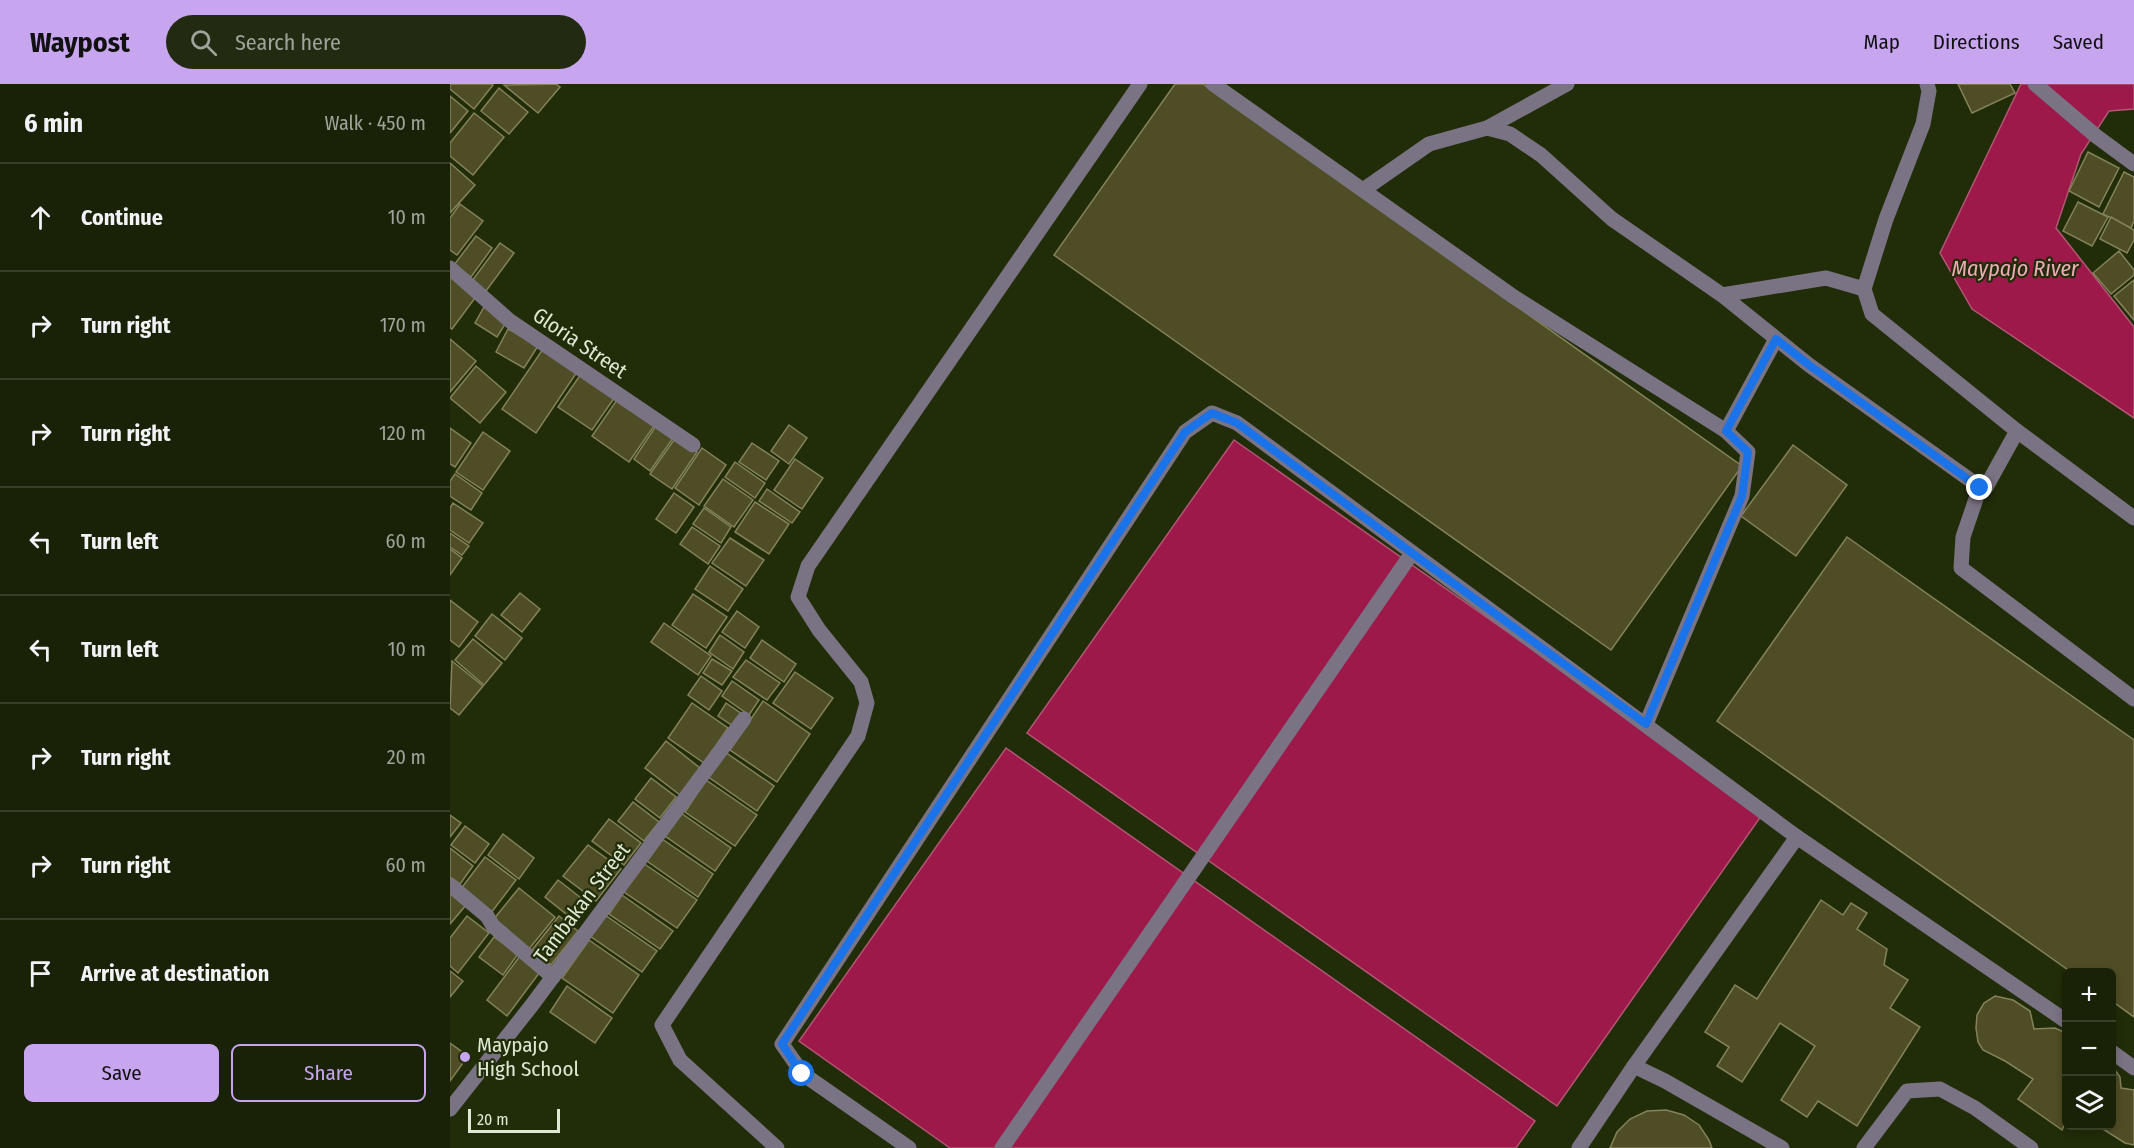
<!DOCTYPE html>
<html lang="en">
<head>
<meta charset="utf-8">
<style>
  :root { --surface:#192207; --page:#222a11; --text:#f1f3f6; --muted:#9fa49b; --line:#373f28; --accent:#c8a6ef }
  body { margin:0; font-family:"Fira Sans Condensed",sans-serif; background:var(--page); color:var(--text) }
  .controls { position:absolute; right:18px; bottom:18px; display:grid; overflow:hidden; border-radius:9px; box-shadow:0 3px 9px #0003 }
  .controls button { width:54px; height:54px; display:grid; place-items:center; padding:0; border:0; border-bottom:2px solid var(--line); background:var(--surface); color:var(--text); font:30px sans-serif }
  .scale { position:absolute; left:18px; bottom:15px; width:92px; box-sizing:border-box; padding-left:6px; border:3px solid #dfe8d3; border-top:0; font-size:16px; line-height:21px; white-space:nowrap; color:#dfe8d3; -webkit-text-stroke:4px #212d09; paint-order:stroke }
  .stop { position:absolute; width:18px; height:18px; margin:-14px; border:4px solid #1a73e8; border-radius:50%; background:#fff }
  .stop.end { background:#1a73e8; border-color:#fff; box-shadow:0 2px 6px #0008 }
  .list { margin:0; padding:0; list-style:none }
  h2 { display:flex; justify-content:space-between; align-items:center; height:78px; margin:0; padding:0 24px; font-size:26px }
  h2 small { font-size:20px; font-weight:400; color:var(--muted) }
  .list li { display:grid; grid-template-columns:39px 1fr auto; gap:18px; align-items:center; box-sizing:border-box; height:108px; padding:0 24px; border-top:2px solid var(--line) }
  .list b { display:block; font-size:22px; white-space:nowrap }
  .list em { font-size:20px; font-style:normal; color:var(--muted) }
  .actions { display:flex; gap:12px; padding:18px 24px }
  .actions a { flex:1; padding:14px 0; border:2px solid var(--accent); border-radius:9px; text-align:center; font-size:21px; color:var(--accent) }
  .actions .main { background:var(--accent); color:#111 }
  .icon { flex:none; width:33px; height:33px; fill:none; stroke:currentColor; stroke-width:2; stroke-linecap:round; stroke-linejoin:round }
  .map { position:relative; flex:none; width:1684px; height:1064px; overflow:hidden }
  header { display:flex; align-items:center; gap:36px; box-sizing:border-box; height:84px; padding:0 30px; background:var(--accent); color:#111 }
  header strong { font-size:28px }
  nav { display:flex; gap:33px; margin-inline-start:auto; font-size:21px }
  .search { width:420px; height:54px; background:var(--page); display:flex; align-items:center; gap:15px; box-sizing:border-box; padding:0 21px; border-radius:33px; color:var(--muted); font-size:22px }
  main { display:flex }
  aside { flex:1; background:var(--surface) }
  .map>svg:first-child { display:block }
  .water { fill:#9d194a; stroke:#b15773; stroke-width:1.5 }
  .building { fill:#4f4d25; stroke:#848259; stroke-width:1.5 }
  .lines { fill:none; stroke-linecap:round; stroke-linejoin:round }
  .minor { stroke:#7a7383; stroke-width:15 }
  .route { stroke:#1a73e8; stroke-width:8 }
  .poi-dot { fill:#c8a6ef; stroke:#212d09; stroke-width:2 }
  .labels { text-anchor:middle; stroke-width:4.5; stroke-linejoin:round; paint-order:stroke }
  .street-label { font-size:21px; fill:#dfe8d3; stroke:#212d09 }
  .poi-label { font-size:21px; fill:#dfe8d3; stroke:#212d09; text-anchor:start }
  .water-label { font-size:22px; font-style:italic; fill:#eeacb9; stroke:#212d09 }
</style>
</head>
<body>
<header>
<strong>Waypost</strong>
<div class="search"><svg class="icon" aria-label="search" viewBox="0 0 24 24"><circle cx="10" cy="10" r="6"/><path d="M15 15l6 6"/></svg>Search here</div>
<nav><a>Map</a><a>Directions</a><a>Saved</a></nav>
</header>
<main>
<aside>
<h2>6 min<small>Walk · 450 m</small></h2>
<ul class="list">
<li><svg class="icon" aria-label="ahead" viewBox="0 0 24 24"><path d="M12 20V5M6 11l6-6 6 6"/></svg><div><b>Continue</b></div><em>10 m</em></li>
<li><svg class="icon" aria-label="right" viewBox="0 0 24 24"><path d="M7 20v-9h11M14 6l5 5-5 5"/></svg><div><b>Turn right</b></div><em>170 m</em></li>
<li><svg class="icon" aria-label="right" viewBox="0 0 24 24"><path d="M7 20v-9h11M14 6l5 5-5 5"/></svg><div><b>Turn right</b></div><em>120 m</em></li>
<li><svg class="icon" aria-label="left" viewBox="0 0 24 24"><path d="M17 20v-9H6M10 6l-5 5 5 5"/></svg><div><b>Turn left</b></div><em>60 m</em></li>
<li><svg class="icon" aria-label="left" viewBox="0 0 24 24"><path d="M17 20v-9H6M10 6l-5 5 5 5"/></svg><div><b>Turn left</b></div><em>10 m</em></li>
<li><svg class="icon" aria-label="right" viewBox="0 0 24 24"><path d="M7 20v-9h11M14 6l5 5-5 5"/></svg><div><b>Turn right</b></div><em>20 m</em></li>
<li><svg class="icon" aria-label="right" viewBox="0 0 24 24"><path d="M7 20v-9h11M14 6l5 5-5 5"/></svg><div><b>Turn right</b></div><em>60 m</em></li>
<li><svg class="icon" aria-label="arrive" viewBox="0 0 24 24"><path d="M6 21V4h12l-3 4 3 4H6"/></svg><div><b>Arrive at destination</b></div></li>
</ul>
<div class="actions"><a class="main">Save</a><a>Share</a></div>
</aside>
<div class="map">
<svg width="1684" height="1064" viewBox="0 0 1684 1064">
  <rect width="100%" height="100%" fill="#212d09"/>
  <!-- water -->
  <g class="water">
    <polygon points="1571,0 1684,0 1684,25 1659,27 1631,70 1606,144 1684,243 1684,334 1522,225 1490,169"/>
    <polygon points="784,356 1314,728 1107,1022 577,649"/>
    <polygon points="556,664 1085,1037 1066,1064 500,1064 349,957"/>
  </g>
  <!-- building -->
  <g class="building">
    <polygon points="0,0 42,0 43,1 24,25 0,5"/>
    <polygon points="106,0 110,3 88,29 54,1"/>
    <polygon points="725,0 753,0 1292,382 1161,566 604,171"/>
    <polygon points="1508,0 1560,0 1565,9 1522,29"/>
    <polygon points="49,4 78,28 59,50 31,27"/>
    <polygon points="0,12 18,27 0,49"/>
    <polygon points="24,29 54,53 23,91 0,72 0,59"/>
    <polygon points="1638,68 1669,84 1649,123 1619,107"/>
    <polygon points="0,79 25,101 0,129"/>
    <polygon points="1674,88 1684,93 1684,137 1681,144 1653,130"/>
    <polygon points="1628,118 1658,133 1642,162 1613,147"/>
    <polygon points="10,120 33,137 7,171 0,166 0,134"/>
    <polygon points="1661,133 1684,146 1684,156 1677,169 1650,155"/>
    <polygon points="26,152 42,164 21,193 4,181"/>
    <polygon points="50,159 64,169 36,207 22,197"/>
    <polygon points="1669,167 1684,186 1684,191 1661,210 1643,189"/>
    <polygon points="0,189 28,210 2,245 0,244"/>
    <polygon points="1684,196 1684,236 1664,212"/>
    <polygon points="34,223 57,237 47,253 25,239"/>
    <polygon points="58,245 88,262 74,284 46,268"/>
    <polygon points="0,255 26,277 0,308"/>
    <polygon points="93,265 127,288 86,349 52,325"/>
    <polygon points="26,282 56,308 30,339 0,314"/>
    <polygon points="131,290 165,313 142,346 108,323"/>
    <polygon points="169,313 206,339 179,378 142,352"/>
    <polygon points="339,341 357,354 339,380 321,367"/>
    <polygon points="206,342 223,354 200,387 184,375"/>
    <polygon points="0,344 21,359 5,383 0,380"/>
    <polygon points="33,348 60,367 33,406 6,388"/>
    <polygon points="226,353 247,368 222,405 200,390"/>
    <polygon points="302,359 329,377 316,396 289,378"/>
    <polygon points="1343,361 1397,401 1346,472 1291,432"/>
    <polygon points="252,364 276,381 249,421 225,404"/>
    <polygon points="345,375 373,394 352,425 324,406"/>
    <polygon points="285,378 315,399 305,414 275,393"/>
    <polygon points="5,390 32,409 21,426 0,412 0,397"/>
    <polygon points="273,395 303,416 284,443 254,422"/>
    <polygon points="317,405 350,428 342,439 309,417"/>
    <polygon points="224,409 244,423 226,449 206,435"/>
    <polygon points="305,418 339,440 319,470 285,448"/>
    <polygon points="3,419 33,439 19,459 0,446 0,424"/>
    <polygon points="254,424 281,443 271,459 243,440"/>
    <polygon points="242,443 270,462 258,480 230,460"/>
    <polygon points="0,449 19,462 12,471 0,463"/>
    <polygon points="1397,453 1684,656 1684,933 1662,917 1662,888 1621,888 1267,637"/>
    <polygon points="280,454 314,476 296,502 262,479"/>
    <polygon points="0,465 12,474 0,491"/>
    <polygon points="260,482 293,505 278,527 245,505"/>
    <polygon points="70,509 90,525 72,548 51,531"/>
    <polygon points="243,510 277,533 256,564 222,541"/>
    <polygon points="0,516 28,538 9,563 0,556"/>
    <polygon points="287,527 309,543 295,564 272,548"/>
    <polygon points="42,530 72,554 55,576 25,552"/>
    <polygon points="214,539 261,572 248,591 201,558"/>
    <polygon points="270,551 294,568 283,585 259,568"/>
    <polygon points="23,555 52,579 34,601 5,576"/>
    <polygon points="312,556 346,580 334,598 300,574"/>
    <polygon points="262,575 282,587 272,601 253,589"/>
    <polygon points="296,576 330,599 317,616 283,593"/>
    <polygon points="2,577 33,602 9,631 0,624"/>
    <polygon points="345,588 383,614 361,645 323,619"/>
    <polygon points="251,592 272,607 259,626 238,611"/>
    <polygon points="282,597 309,616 299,631 272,612"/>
    <polygon points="313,617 360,650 327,698 280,666"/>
    <polygon points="242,619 278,644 254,679 218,654"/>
    <polygon points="276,619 292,630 283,642 268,632"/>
    <polygon points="216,657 250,684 230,711 195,684"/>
    <polygon points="275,668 324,702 307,727 257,692"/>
    <polygon points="201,694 226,713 210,734 185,715"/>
    <polygon points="256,696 307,731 285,762 235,728"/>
    <polygon points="183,718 209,738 194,757 168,737"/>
    <polygon points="231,729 281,764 265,787 215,752"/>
    <polygon points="0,731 11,739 0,753"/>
    <polygon points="159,735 191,759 174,781 142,757"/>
    <polygon points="15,742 39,760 25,779 1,761"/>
    <polygon points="53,750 84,774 69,795 38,771"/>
    <polygon points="212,755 263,790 248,813 197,777"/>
    <polygon points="138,761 171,785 146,817 113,792"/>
    <polygon points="0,764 23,782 10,800 0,793"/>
    <polygon points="35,773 66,796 41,829 10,806"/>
    <polygon points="193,779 247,816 227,844 174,808"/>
    <polygon points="108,796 140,821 126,838 95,813"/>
    <polygon points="69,804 105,833 79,865 43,836"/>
    <polygon points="0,809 16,821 0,840"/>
    <polygon points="172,811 223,847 210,865 159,830"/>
    <polygon points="1371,816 1393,831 1401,819 1417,829 1407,845 1437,865 1434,881 1458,896 1440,924 1470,943 1407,1042 1368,1017 1357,1033 1331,1016 1365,962 1330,939 1292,998 1267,982 1279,963 1255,948 1285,901 1307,915"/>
    <polygon points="155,831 207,867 192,888 140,852"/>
    <polygon points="17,832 39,849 8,889 0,882 0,854"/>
    <polygon points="109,832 128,847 101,881 82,866"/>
    <polygon points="44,853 68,870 53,891 29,873"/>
    <polygon points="139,856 189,891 163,929 112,894"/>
    <polygon points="70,872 90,888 57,932 37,916"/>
    <polygon points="0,887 13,897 0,913"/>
    <polygon points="117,902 162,934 145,959 100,928"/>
    <polygon points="1545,912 1563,916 1580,927 1584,945 1605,944 1616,949 1616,1038 1612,1046 1568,1015 1583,995 1555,977 1533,966 1528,958 1526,944 1527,931 1534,919"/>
    <polygon points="0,959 18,972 0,997"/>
    <polygon points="1662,982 1670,993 1671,1004 1684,1006 1684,1061 1675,1059 1648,1042 1662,1042"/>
    <polygon points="1216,1026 1234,1031 1249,1041 1259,1056 1262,1064 1160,1064 1167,1048 1180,1035 1197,1027"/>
  </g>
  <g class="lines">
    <!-- minor -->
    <g class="minor">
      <polyline points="763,0 1064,213 1276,347 1298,368 1292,412 1196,640"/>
      <polyline points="1477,0 1479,7 1473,40 1436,135 1414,205 1422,230 1567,347 1684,434"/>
      <polyline points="1585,0 1646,52 1684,80"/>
      <polyline points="1037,44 1117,0"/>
      <polyline points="913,106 979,60 1037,44 1060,50 1091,71 1162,135 1272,211 1359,281 1530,403"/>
      <polyline points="0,184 60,237 243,361"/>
      <polyline points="1272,211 1376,194 1414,205"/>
      <polyline points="1276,347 1326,255"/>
      <polyline points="1567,347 1536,403 1530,403 1513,453 1511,484 1684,615"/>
      <polyline points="0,801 37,832 43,842 103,893"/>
      <polyline points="1662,968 1684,984"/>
      <polyline points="1184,982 1347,753"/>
      <polyline points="0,1025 82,921 294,635"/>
      <polyline points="327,1064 230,976 212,941 408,652 417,619 411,598 369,546 348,513 358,482 690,0"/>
      <polyline points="459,1064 353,990 332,960 735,348 762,329 787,339 1347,753 1616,937"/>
      <polyline points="552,1064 962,469"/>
      <polyline points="1129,1064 1184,982 1215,997 1332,1064"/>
      <polyline points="1414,1064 1457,1007 1490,1005 1525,1024 1581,1064"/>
    </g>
  </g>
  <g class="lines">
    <!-- route -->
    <polyline class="route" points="352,990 332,960 735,348 762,329 787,339 962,469 1196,640 1292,412 1298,368 1276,347 1326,255 1359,281 1530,404"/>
  </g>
  <!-- markers -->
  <circle class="poi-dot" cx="15" cy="973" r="6"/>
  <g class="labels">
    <!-- street labels -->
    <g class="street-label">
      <text transform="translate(130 259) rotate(34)" y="7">Gloria Street</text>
      <text transform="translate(132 819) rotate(-53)" y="7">Tambakan Street</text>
    </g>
    <!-- poi labels -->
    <g class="poi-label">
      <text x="27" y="968">Maypajo<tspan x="27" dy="24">High School</tspan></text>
    </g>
    <!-- water labels -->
    <g class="water-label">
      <text x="1565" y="192">Maypajo River</text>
    </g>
  </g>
</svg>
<div class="controls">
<button>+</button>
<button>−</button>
<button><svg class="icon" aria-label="layers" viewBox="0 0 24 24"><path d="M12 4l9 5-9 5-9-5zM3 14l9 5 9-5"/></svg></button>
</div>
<div class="scale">20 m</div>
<div class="stop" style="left:352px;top:990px"></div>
<div class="stop end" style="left:1530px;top:404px"></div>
</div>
</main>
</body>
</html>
